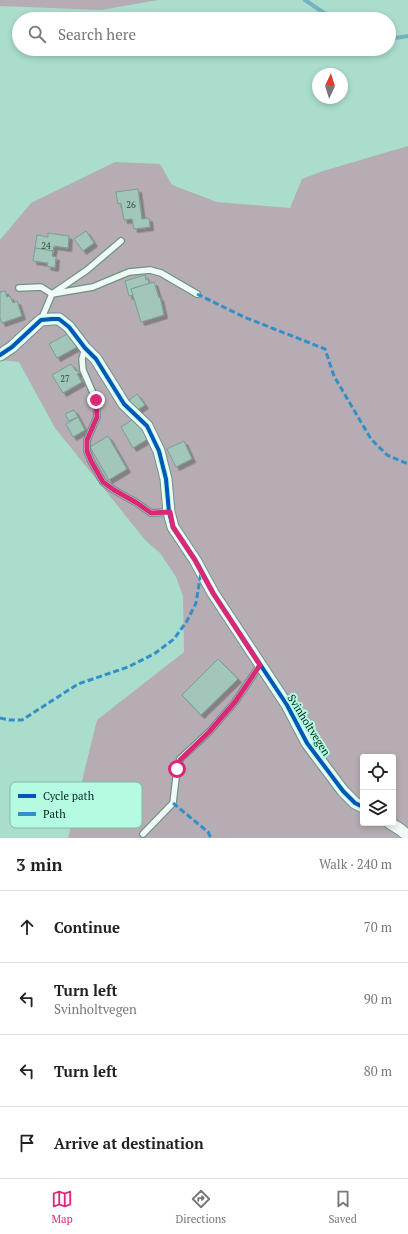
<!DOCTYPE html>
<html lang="en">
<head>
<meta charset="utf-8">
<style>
  :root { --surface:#fff; --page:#f2f2f2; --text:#222; --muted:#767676; --line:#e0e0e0; --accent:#db2777 }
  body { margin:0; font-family:"PT Serif",serif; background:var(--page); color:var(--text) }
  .controls { position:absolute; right:12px; bottom:12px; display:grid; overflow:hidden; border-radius:4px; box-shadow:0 2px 6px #0003 }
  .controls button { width:36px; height:36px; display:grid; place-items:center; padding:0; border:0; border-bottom:1px solid var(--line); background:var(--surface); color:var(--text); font:20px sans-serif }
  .compass { position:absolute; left:312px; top:68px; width:36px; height:36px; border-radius:50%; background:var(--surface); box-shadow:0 2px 6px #0003; rotate:4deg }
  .stop { position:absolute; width:12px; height:12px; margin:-9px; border:3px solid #db2777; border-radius:50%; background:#fff }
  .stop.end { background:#db2777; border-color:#fff; box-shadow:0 1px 4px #0008 }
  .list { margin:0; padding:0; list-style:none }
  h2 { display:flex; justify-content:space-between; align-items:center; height:52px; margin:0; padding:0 16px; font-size:17px }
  h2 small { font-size:13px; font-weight:400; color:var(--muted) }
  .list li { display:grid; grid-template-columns:26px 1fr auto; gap:12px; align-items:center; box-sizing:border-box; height:72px; padding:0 16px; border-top:1px solid var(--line) }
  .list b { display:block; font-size:15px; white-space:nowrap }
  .list p { margin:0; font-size:13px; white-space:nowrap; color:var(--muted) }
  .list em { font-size:13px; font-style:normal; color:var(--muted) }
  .icon { flex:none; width:22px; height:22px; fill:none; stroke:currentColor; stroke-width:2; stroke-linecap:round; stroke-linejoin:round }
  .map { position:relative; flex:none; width:408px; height:838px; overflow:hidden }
  .search { position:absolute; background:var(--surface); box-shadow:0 2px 6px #0003; left:12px; right:12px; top:12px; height:44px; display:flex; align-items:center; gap:10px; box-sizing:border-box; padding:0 14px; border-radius:22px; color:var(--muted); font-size:15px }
  .sheet { height:340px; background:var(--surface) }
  nav { display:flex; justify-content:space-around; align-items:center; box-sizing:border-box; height:56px; border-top:1px solid var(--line); background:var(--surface); font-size:11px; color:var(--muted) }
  nav a { display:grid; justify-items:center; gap:2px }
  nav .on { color:var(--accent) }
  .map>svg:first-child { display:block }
  .forest { fill:#b6acb3; fill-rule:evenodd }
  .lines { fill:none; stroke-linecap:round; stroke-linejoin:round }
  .stream { stroke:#76b2c3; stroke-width:4 }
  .building { fill:#a2c6ba; stroke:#77a093; filter:url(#shadow) }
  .service-casing { stroke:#6a9588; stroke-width:8 }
  .minor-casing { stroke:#6a9588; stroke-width:13 }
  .service { stroke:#f2faf7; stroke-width:5.5 }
  .minor { stroke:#f2faf7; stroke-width:11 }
  .quiet { stroke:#328fc9; stroke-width:3; stroke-dasharray:6 3; stroke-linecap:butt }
  .cycleway-casing { stroke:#b4fbe2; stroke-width:6 }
  .cycleway { stroke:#0057b8; stroke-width:4 }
  .route { stroke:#db2777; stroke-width:5 }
  .labels { text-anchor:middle; stroke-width:4; stroke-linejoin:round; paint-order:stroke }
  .number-label { font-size:9px; fill:#284e43 }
  .street-label { font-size:11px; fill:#00261b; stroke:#b4fbe2 }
  .key { fill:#b4fbe2; stroke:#7ebba6; stroke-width:1 }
  .key-label { font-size:11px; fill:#00261b }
</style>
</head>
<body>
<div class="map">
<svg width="408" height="838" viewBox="0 0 408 838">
  <defs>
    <filter id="shadow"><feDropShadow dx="3.5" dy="3.5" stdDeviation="0" flood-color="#0004"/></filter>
  </defs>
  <rect width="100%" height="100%" fill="#abddcc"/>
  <!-- forest -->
  <g class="forest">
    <polygon points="0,0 158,0 101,10 0,6"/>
    <path d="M408,146V838H68L97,720L184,652L183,596L176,577L160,553L146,541L55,428L19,362L0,360V240L31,203L115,162L160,164L172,185L217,202L290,208L302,179L323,171ZM363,757H393V823H363Z"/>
  </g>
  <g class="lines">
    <!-- stream -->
    <g class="stream">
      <polyline points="305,0 333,19"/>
      <polyline points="389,39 408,36"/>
    </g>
  </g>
  <!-- building -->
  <g class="building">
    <polygon points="138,189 142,219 149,218 150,227 134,229 132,219 124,220 121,203 118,204 116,192"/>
    <polygon points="86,231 94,243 83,251 74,239"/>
    <polygon points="48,233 69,236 68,248 54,246 53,251 35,248 37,235 48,237"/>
    <polygon points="35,248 53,251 52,256 56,257 55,268 47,266 48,263 33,261"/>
    <polygon points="145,275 146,280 148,279 149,284 131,289 133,295 129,296 125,281"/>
    <polygon points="154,282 159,298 160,297 164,315 141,322 131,289"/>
    <polygon points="5,291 7,297 10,296 13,303 17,301 22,316 2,323 0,318 0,292"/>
    <polygon points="69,333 77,347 57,358 49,344"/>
    <polygon points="71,364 76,371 77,370 79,373 77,374 82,382 63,393 52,375"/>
    <polygon points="137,394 145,405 136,411 128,401"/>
    <polygon points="74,410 78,417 69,421 65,414"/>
    <polygon points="78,417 85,430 73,437 66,424"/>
    <polygon points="135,418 148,439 133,448 121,427"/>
    <polygon points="108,436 127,469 109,480 90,447"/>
    <polygon points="184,441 192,459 176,467 167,449"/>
    <polygon points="218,659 238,679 201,715 182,695"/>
  </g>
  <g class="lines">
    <!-- service casing -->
    <g class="service-casing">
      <g id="service">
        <polyline points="19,288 41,287 52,294 87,270 121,241"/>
        <polyline points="41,320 52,294 93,287 129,272 150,270 161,273 197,294"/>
        <polyline points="85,348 82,359 83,370 96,400 97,417 87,440 87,451 91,461 103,482 114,490 137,503 151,513 169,512"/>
        <polyline points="143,834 173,803 177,769 180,759 209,732 235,702 260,665"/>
      </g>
    </g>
    <!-- minor casing -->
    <g class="minor-casing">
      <g id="minor">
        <polyline points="0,355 12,347 41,320 52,319 59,319 69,327 85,348 96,359 124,404 147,426 159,451 166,479 169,512 173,527 195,560 213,593 287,705 307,743 343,791 355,803 363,807"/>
        <polyline points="390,823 401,830 408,836"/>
      </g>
    </g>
    <!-- service -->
    <use href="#service" class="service"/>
    <!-- minor -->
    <use href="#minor" class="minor"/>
    <!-- quiet -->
    <g class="quiet">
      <polyline points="197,294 244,317 325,349 334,376 371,439 387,455 408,464"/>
      <polyline points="0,718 10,720 22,720 78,684 128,667 154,654 174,639 187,621 196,603 201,572"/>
      <polyline points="173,803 208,832 211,838"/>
    </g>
    <!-- cycleway casing -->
    <g class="cycleway-casing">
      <polyline id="cycleway" points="0,355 12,347 41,320 52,319 59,319 69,327 85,348 96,359 124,404 147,426 159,451 166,479 169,512 173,527 195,560 213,593 287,705 307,743 343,791 355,803 363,807"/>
    </g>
    <!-- cycleway -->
    <use href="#cycleway" class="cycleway"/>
  </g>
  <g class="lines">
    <!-- route -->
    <polyline class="route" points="96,400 97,417 87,440 87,451 91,461 103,482 114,490 137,503 151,513 170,512 173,527 195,560 213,593 260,665 235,702 209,732 180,760 177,769"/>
  </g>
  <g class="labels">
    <!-- number labels -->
    <g class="number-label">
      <text x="131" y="208">26</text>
      <text x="46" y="249">24</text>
      <text x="65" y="382">27</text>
    </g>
    <!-- street labels -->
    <g class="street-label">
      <text transform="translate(309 725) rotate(58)" y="4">Svinholtvegen</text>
    </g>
  </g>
  <!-- legend -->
  <rect x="10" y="782" width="132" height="46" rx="6" class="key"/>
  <rect x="18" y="794" width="18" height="4" fill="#0057b8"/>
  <rect x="18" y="812" width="18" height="4" fill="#328fc9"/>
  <g class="key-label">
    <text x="43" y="800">Cycle path</text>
    <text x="43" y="818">Path</text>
  </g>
</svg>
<div class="controls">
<button><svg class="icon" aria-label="locate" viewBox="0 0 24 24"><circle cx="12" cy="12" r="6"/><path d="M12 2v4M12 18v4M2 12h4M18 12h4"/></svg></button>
<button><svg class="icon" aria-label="layers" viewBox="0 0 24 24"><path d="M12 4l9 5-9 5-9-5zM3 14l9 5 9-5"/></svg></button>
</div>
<svg class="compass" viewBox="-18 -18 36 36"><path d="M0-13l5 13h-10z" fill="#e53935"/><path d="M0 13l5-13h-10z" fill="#767676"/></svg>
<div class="stop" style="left:177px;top:769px"></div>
<div class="stop end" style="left:96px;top:400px"></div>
<div class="search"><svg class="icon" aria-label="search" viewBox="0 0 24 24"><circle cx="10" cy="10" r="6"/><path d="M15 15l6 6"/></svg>Search here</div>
</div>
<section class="sheet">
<h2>3 min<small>Walk · 240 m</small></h2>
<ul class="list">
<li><svg class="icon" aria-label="ahead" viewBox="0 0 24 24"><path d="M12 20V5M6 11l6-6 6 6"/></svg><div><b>Continue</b></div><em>70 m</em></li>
<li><svg class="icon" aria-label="left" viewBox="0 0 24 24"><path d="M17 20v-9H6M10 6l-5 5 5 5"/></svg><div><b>Turn left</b><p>Svinholtvegen</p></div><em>90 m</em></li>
<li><svg class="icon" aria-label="left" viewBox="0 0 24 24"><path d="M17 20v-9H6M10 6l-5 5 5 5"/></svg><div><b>Turn left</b></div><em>80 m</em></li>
<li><svg class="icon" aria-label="arrive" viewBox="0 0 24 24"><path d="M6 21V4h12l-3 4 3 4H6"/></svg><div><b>Arrive at destination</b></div></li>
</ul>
</section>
<nav>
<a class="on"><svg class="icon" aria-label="map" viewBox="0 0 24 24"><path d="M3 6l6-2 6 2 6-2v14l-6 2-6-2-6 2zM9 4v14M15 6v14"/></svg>Map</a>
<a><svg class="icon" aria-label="directions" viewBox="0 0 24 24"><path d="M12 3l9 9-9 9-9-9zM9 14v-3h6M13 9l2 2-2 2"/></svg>Directions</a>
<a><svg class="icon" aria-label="saved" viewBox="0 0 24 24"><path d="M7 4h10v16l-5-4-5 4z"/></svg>Saved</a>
</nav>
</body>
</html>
